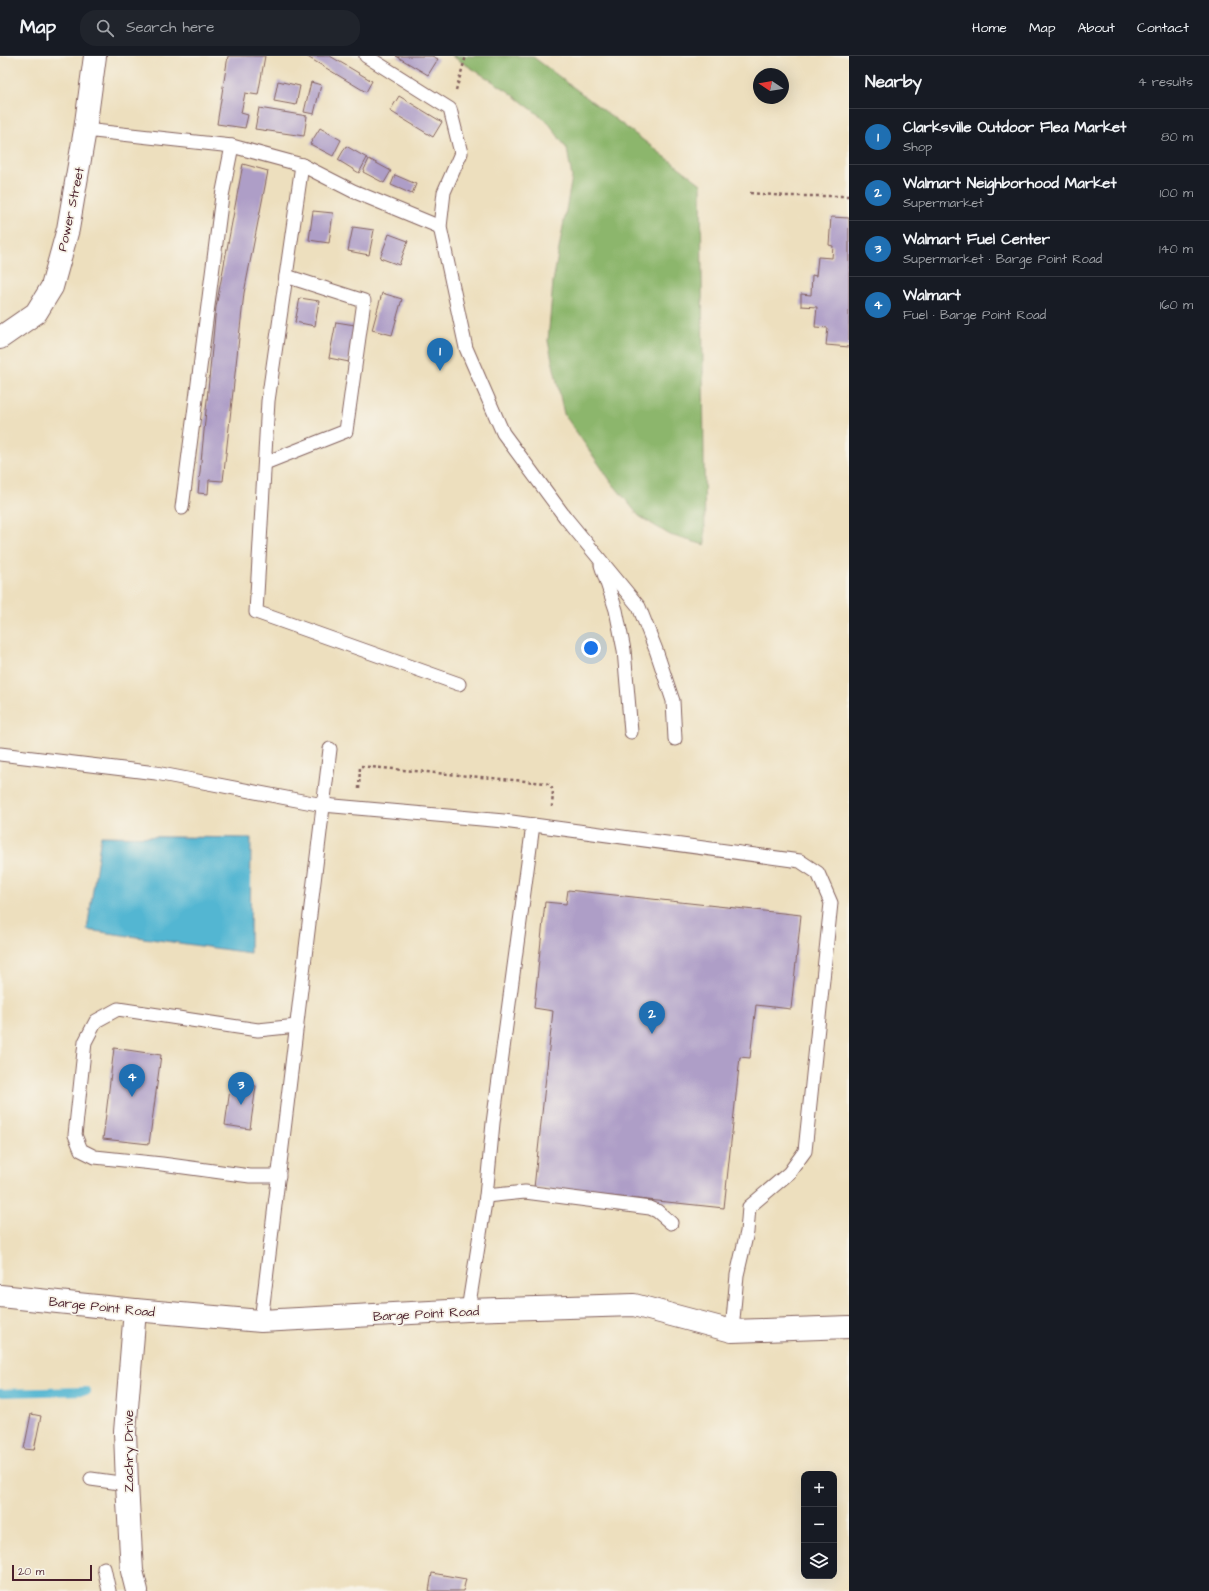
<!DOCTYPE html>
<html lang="en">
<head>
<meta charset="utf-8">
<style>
  :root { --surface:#171b24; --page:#20242c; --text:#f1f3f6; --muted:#9ea1a6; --line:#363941; --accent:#1f6fb2 }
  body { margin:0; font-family:"Architects Daughter",sans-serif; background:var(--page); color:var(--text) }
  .controls { position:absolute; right:12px; bottom:12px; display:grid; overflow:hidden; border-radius:8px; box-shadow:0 4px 16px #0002 }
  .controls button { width:36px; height:36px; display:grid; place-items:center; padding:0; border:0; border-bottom:1px solid var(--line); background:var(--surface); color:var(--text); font:20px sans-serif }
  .compass { position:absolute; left:753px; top:12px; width:36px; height:36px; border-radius:50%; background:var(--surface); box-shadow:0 4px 16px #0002; rotate:282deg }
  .scale { position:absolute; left:12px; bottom:10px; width:80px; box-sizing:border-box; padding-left:4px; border:2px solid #4a1f2b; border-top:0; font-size:11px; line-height:14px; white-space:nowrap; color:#4a1f2b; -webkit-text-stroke:3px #f7f3e8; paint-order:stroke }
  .you { position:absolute; left:591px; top:592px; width:14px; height:14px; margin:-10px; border:3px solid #fff; border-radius:50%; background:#1a73e8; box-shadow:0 0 0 6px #1a73e833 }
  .badge { display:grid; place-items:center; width:26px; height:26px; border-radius:50%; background:var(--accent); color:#fff; font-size:13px; font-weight:700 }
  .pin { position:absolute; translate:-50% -33px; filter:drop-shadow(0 1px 2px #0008) }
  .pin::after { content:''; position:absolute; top:21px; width:14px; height:12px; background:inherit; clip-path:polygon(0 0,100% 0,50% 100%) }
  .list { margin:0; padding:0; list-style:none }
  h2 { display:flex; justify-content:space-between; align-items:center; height:52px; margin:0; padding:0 16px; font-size:17px }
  h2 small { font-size:13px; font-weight:400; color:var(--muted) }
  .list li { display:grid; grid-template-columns:26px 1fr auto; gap:12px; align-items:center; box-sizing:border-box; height:56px; padding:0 16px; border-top:1px solid var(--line) }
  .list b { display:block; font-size:15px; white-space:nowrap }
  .list p { margin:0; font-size:13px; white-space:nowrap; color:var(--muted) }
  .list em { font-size:13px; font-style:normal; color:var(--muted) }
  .icon { flex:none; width:22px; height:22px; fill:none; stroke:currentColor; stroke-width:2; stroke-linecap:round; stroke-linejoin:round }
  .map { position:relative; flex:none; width:849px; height:1535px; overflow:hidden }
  header { display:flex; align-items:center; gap:24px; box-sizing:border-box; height:56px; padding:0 20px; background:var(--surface); border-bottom:1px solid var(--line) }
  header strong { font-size:19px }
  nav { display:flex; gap:22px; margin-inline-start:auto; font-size:14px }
  .search { width:280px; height:36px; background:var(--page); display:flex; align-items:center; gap:10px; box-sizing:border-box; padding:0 14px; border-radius:16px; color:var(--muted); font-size:15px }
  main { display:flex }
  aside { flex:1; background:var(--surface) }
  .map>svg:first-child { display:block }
  .forest { fill:#8cb66c; stroke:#6b6a4c }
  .water { fill:#53b6d2; stroke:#4e6a7e }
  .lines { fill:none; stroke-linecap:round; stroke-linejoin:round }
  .stream { stroke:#53b6d2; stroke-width:8 }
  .building { fill:#ae9ec7 }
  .lane-casing { stroke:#83625e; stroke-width:15 }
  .street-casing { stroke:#83625e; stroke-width:24 }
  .path { stroke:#83625e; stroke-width:2.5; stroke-dasharray:3 3; stroke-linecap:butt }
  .lane { stroke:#fff; stroke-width:13 }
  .street { stroke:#fff; stroke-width:22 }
  .labels { text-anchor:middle; stroke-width:3.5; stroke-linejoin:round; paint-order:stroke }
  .street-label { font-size:13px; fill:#4a1f2b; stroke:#f7f3e8 }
</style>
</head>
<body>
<header>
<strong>Map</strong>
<div class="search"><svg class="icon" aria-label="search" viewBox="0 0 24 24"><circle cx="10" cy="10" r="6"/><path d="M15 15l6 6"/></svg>Search here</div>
<nav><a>Home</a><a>Map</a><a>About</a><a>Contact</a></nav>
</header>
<main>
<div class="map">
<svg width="849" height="1535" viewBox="0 0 849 1535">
  <rect width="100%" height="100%" fill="#f7f3e8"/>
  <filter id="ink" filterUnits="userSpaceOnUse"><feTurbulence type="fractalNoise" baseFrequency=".025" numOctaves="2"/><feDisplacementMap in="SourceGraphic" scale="8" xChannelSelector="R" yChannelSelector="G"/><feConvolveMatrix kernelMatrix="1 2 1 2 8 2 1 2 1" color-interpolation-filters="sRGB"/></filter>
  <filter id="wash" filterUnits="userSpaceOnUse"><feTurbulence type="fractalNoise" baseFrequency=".012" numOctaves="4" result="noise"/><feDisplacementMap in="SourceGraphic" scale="16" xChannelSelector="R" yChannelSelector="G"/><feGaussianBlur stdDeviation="0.9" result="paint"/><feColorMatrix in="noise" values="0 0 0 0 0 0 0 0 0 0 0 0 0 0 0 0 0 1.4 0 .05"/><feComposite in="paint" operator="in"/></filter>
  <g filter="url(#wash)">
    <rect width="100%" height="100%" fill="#eddfbe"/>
    <!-- forest -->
    <polygon class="forest" points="452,0 532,0 701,128 705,489 670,479 639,460 612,427 564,358 548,285 553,226 572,121 567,93 548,66 508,35"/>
    <!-- water -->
    <polygon class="water" points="101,780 251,782 250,897 87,874"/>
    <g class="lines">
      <!-- stream -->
      <polyline class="stream" points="0,1337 87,1335"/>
    </g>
    <g id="blocks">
      <!-- building -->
      <g class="building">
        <polygon points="228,0 265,0 258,39 245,37 241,57 248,59 245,72 217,68"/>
        <polygon points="306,0 330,0 372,25 366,36"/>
        <polygon points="396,0 432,0 438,3 428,19"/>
        <polygon points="278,25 300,30 296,49 274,45"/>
        <polygon points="311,26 321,29 314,58 304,56"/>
        <polygon points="399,40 442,66 433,81 390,55"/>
        <polygon points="259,52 307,60 304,80 255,73"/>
        <polygon points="320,72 341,84 333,100 310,88"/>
        <polygon points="346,90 367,102 359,117 338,104"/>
        <polygon points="369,103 391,115 384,127 363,116"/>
        <polygon points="243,108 268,115 244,237 223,425 209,424 208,438 198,437 216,251"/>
        <polygon points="395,119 416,128 412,138 391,129"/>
        <polygon points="313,155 333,157 329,187 309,184"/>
        <polygon points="831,161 849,162 849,291 826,289 828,272 815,271 817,251 801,250 801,238 811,239 812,219 816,220 818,201 832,202 833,190 829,189"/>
        <polygon points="353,171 374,174 369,199 348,195"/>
        <polygon points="389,178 408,185 399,209 380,202"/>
        <polygon points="382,237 402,243 392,279 372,274"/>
        <polygon points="300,242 319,245 315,270 295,266"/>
        <polygon points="336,266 355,269 349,306 329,302"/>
        <polygon points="568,834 801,859 791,953 756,949 750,1002 740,1001 724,1152 534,1132 553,955 534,952 545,846 566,848"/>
        <polygon points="114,992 161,999 149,1088 103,1083"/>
        <polygon points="231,1026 256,1030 250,1073 225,1069"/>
        <polygon points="31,1358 41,1360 34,1394 24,1393"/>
        <polygon points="432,1517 466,1523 463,1535 429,1535"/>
      </g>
    </g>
  </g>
  <g filter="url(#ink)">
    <use href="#blocks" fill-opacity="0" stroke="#83625e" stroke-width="1"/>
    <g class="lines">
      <!-- lane casing -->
      <g class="lane-casing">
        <g id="lane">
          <polyline points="366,0 450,53 461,97 444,136 440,171 466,292 503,377 565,461 639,551 656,594 673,645 675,683"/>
          <polyline points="85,74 232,90 302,109 353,135 440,171"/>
          <polyline points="302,109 268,345 256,556 459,628"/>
          <polyline points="265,407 346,375 364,245 286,220"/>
          <polyline points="182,452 222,140 232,90"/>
          <polyline points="601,509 616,554 624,594 631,676"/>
          <polyline points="0,698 156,717 323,749 504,765 800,805 818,817 831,847 805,1095 789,1117 749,1151 747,1176 737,1219 732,1275"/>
          <polyline points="279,1120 250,1120 162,1108 95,1101 81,1094 75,1079 85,986 96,965 118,953 258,974 297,970"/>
          <polyline points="486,1140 525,1136 650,1152 657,1155 671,1167"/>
          <polyline points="468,1254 486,1140 493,1067 533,769"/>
          <polyline points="261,1265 330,693"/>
          <polyline points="91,1423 127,1428"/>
          <polyline points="104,1512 109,1535"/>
        </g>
      </g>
      <!-- street casing -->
      <g class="street-casing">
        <g id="street">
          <polyline points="0,282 36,257 52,231 68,173 85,74 95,0"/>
          <polyline points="0,1240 135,1254 261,1265 468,1254 634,1249 732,1275 849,1271"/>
          <polyline points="135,1254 125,1376 127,1428 132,1515 137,1535"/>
        </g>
      </g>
      <!-- path -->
      <g class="path">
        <polyline points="456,34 466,0"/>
        <polyline points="750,137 785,140 849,140"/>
        <path d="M359,733L360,710L546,727C556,730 552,742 552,751"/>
      </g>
      <!-- lane -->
      <use href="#lane" class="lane"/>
      <!-- street -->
      <use href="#street" class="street"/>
    </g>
  </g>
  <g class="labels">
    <!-- street labels -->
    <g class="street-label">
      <text transform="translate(70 153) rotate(-78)" y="5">Power Street</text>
      <text transform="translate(102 1250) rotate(6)" y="5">Barge Point Road</text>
      <text transform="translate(426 1257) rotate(-3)" y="5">Barge Point Road</text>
      <text transform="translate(128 1395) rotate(-90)" y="5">Zachry Drive</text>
    </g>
  </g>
</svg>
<div class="controls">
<button>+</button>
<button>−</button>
<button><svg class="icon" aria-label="layers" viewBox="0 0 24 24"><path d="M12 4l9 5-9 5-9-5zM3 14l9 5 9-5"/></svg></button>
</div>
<svg class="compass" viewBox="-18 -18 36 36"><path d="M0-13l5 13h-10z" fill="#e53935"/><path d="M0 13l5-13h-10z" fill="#9ea1a6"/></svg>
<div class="scale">20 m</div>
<div class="you"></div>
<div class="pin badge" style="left:440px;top:315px">1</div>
<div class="pin badge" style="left:652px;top:978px">2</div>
<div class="pin badge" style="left:241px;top:1049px">3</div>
<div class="pin badge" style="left:132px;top:1041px">4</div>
</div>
<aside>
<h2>Nearby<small>4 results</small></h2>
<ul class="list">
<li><span class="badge">1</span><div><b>Clarksville Outdoor Flea Market</b><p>Shop</p></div><em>80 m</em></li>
<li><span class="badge">2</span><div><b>Walmart Neighborhood Market</b><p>Supermarket</p></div><em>100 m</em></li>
<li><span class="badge">3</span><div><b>Walmart Fuel Center</b><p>Supermarket · Barge Point Road</p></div><em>140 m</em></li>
<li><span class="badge">4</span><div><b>Walmart</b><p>Fuel · Barge Point Road</p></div><em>160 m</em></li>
</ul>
</aside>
</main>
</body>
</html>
